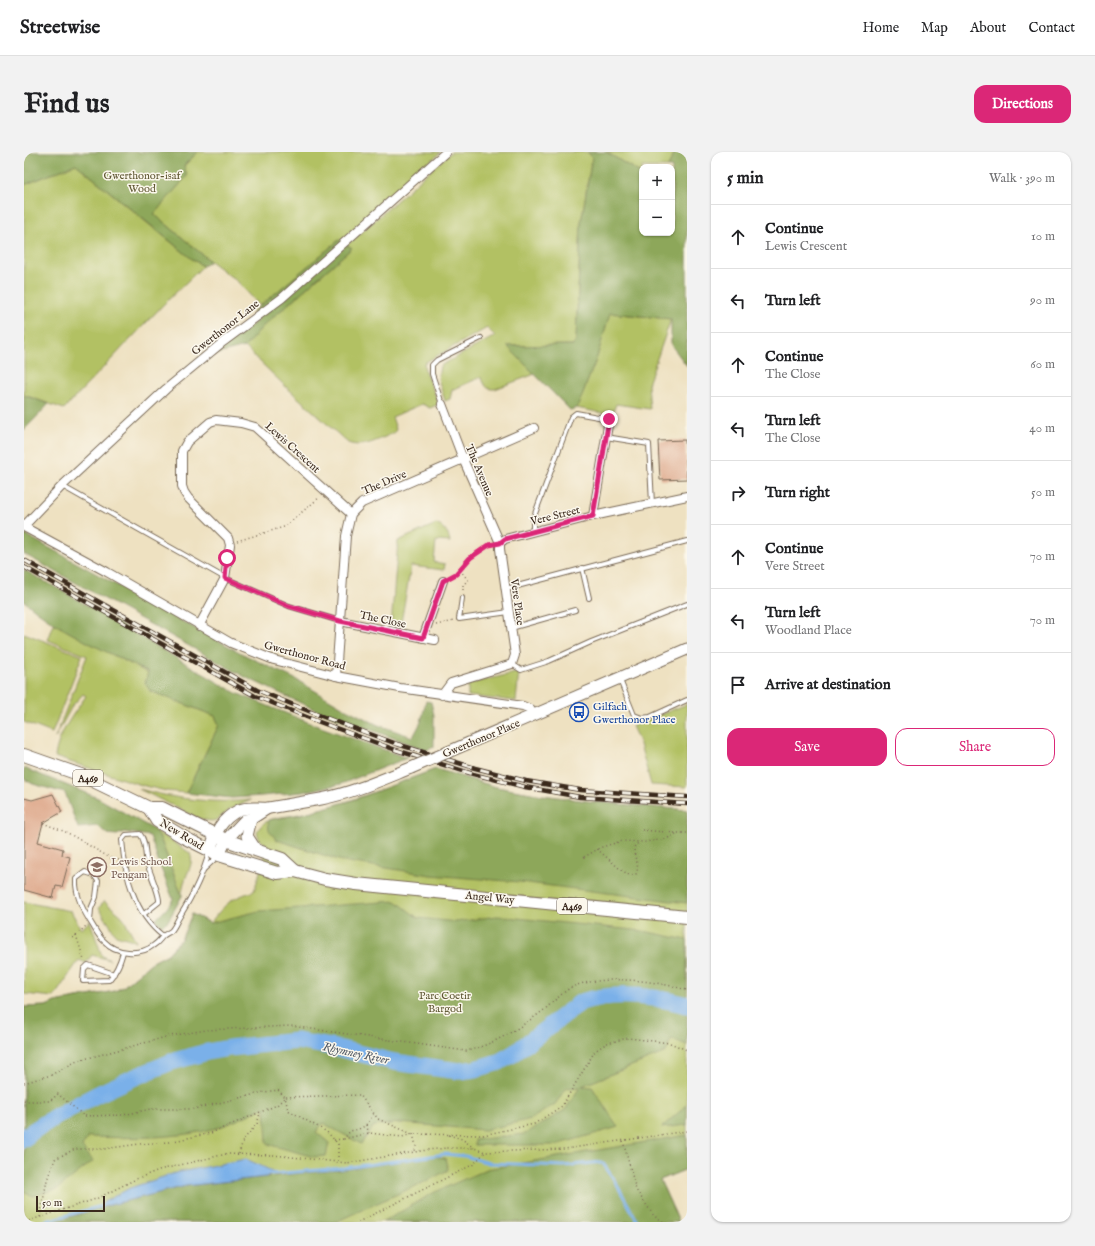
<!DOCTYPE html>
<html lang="en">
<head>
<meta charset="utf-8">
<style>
  :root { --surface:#fff; --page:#f2f2f2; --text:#202124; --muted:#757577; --line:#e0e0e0; --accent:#db2777 }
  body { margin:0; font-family:"IM FELL English",serif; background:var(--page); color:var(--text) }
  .controls { position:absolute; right:12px; top:12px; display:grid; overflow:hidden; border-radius:8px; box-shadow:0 1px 3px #0004 }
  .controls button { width:36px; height:36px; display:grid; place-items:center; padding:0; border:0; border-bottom:1px solid var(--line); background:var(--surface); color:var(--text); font:20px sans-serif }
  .scale { position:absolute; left:12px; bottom:10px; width:69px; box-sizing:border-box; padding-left:4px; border:2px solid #3b2a1e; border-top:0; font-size:11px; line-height:14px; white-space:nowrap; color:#3b2a1e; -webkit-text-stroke:3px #fbf7ec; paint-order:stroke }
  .stop { position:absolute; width:12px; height:12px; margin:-9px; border:3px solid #db2777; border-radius:50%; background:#fff }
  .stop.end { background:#db2777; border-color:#fff; box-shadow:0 1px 4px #0008 }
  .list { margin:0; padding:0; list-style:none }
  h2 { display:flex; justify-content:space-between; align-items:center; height:52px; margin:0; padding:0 16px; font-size:17px }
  h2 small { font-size:13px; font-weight:400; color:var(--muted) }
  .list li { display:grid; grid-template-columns:26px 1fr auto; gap:12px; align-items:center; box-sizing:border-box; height:64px; padding:0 16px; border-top:1px solid var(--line) }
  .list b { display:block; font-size:15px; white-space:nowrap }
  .list p { margin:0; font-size:13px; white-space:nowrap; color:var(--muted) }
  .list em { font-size:13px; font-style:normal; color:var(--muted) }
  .actions { display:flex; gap:8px; padding:12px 16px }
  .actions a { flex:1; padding:9px 0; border:1px solid var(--accent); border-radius:12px; text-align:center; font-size:14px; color:var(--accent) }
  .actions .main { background:var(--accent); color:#fff }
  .icon { flex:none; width:22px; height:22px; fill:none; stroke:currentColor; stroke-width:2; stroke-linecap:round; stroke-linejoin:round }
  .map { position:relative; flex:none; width:663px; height:1070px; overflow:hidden; border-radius:12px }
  header { display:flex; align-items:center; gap:24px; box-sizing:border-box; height:56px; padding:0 20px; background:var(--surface); border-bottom:1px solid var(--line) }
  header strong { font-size:19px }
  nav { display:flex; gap:22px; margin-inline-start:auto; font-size:14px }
  .intro { display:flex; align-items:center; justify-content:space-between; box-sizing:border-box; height:96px; padding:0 24px }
  h1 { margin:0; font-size:28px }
  .button { padding:10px 18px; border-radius:12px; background:var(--accent); color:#fff; font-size:14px; font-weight:700 }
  main { display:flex; gap:24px; padding:0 24px }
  aside { flex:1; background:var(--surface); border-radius:12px; box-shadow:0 1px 3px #0004 }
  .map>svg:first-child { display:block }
  .green { fill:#b2c164; stroke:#767641 }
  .forest { fill:#8da75a; stroke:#64683c }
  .water { fill:#7ab0e9; stroke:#5a6d84 }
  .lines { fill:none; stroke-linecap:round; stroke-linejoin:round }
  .stream { stroke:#7ab0e9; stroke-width:3 }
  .river { stroke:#7ab0e9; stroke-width:17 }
  .building { fill:#dca283 }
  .lane-casing { stroke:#7a6a57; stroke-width:6 }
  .street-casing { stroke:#7a6a57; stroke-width:10 }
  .secondary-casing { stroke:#7a6a57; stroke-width:13 }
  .primary-casing { stroke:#7a6a57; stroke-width:14 }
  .path { stroke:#7a6a57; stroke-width:1.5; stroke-dasharray:1 3; stroke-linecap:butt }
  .lane { stroke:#fff; stroke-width:4 }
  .street { stroke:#fff; stroke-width:8 }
  .secondary { stroke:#fff; stroke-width:11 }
  .primary { stroke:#fff; stroke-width:12 }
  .rail-casing { stroke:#3b2a1e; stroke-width:4.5 }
  .rail { stroke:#fbf7ec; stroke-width:3; stroke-dasharray:9; stroke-linecap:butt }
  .secondary-bridge-casing { stroke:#7a6a57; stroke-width:13; stroke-linecap:butt }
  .secondary-bridge { stroke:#fff; stroke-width:11 }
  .route { stroke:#db2777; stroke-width:5 }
  .labels { text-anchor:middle; stroke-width:3; stroke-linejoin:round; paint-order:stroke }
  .shield { fill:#fbf7ec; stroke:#75685c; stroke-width:1 }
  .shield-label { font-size:10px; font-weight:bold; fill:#3b2a1e }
  .park-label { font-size:11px; fill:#5f5733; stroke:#fbf7ec }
  .street-label { font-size:11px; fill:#3b2a1e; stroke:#fbf7ec }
  .transit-label { font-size:11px; fill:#164399; stroke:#fbf7ec; text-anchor:start }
  .education-label { font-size:11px; fill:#785e54; stroke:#fbf7ec; text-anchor:start }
  .water-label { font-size:12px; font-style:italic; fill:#515965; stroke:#fbf7ec }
</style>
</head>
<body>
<header>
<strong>Streetwise</strong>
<nav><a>Home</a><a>Map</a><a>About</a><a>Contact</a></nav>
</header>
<div class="intro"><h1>Find us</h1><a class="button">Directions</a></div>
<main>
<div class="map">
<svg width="663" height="1070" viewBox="0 0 663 1070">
  <rect width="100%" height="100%" fill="#fbf7ec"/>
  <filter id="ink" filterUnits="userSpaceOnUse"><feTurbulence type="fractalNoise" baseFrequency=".025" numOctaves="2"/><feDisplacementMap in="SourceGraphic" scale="8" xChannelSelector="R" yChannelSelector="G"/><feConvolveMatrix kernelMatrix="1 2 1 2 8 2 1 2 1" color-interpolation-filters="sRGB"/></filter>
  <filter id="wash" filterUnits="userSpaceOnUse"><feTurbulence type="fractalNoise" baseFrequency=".012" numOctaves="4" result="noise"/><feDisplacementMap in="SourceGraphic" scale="16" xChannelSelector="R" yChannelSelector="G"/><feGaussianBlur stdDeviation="0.9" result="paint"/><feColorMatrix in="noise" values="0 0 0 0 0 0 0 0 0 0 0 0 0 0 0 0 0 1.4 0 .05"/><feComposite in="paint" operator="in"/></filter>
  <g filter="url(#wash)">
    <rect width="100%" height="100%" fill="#eee1c1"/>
    <!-- green -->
    <g class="green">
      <polygon points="174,0 417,0 317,89 315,88 236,154 214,130 186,109 130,62 163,24 160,14"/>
      <path d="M427,0H564L568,5L557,71L552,188L549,193L483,194L511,222L471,237C461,238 461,232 457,225L428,238L426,247L421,249L414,227L416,214L471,184L463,176L400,211L401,219L415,252L406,256L398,252L368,265L372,277L370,281C355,287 340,297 324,291L260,233L221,195L238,175L328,96L323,93Z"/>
      <polygon points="582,0 651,0 644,15 618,15 618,22"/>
      <polygon points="52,12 122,70 168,107 179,114 139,153 40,257 0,243 0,33"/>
      <polygon points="585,161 647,167 624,232 626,257 592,252 588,263 553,256 573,205"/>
      <path d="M412,372C420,375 425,382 426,390L412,389L410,410L421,412L420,418L387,414L376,476L367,474L374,389Z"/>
      <path d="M30,472L124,521L126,539L191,564L195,573L162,641L142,639L117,633L31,605C34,581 49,563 62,544L59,542L48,554L31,586L63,504L24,488Z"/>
      <polygon points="0,481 58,504 28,581 0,570"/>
      <polygon points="495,520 492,549 444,544 444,532"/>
      <polygon points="663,552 663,635 627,633 616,592 608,574"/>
      <path d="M412,617L472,635L518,643L570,650L663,658V1017L636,1028L655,1070H0V855L22,854L31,850L91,839L99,835L127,811L144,802L158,786L168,762L186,771C202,751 206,747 230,739L244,694L235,687L233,680C240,665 255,666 270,663C319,654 366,634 412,617Z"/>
      <path d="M115,637C151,647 190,652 227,648C221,651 214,653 209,656C192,666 196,673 174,666Z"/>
      <path d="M129,677L166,701C170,712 164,718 161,728C159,733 158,739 158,744L136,686Z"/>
      <polygon points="80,749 98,764 112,789 92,783 75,756"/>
      <polygon points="0,750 47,759 57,777 66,769 78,804 86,808 68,803 62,811 55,808 30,845 0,842"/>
    </g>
    <!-- forest -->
    <g class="forest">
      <polygon points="0,0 174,0 160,13 163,24 130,62 186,109 179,114 168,107 52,12 0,33"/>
      <polygon points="564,0 582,0 618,22 618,81 648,81 648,15 644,15 651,0 663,0 663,214 647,193 647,167 586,161 573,205 553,256 546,258 483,194 549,193 552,188 557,71 568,5"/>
      <polygon points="315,88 328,96 238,175 221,195 190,203 234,168 229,159 236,154"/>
      <polygon points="0,243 25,252 0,278"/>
      <polygon points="0,382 62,416 152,466 223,504 271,527 320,556 354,573 389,585 397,570 402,549 407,550 410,563 410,595 403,598 294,559 221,525 0,402"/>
      <path d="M0,418L49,445L212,541L291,573L383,606L317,632L278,640L238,644L208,646L162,641L195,573L191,564L126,539L121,531L124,520C82,499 36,480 0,449Z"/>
      <polygon points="0,616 74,646 129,677 136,686 158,744 144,769 138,773 131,768 143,756 149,747 134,709 126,684 100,680 93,683 83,682 74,674 54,676 41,641 9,632 0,627"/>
      <polygon points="412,617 472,635 518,643 570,650 663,658 663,751 496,730 407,723 318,709 253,688 245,679 244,668 273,663 326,649"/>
      <path d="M372,749L394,766L433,770L473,764L619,779L663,788V893L647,887L642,900L558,934L568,935L594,975L532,993H451V988L501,982L541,958L556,935L543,936L531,952L507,967L461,978L375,971L350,974L337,992L299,971L292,980L305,991L302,1004L290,1005L243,992L241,955C225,962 209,971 193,976C153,987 105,986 64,985L58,995L69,1009L33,1037L9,1044L0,1039V855L22,854L31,850L91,839L99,835L127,811L144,802L158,786L168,762L186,771L235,759Z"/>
      <polygon points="663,953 663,973 637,976"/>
      <polygon points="663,983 663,1017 636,1028 655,1070 359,1070 409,1041 463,1017"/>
      <polygon points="410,1004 421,1006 424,1018 405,1028 311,1070 30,1070 96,1050 162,1034 277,1021 318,1018"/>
    </g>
    <!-- water -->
    <polygon class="water" points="222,1007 250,1020 242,1025 162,1034 78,1055 78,1051 106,1036 151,1021"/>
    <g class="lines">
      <!-- stream -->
      <g class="stream">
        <polyline points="247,1022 320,1016 421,1002 441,1004 465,1011 540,1014 578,1010 589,1026 614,1070"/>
        <polyline points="18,1070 78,1054"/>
      </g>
      <!-- river -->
      <path class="river" d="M0,987L9,979L34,963L74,942L111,925L147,910L183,900L205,896L273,889L313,896L370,910L435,919L451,917L475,910L489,902L557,850C591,839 629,844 663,853"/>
    </g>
    <g id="blocks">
      <!-- building -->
      <g class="building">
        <polygon points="661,288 663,327 636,328 634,289"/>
        <polygon points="29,642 38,660 19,671 14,690 39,697 38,703 46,705 38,735 32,734 29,746 0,738 0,646 8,648"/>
      </g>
    </g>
  </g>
  <g filter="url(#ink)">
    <use href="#blocks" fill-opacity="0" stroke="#7a6a57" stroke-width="1"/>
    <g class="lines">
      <!-- lane casing -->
      <g class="lane-casing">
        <g id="lane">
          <polyline points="418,252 408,222 408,213 413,208 457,186"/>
          <polyline points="582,285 625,292 628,352"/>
          <polyline points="38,334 201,426 265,454 316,469"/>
          <polyline points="509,379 509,367 547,265 552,261 585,267"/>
          <polyline points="558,416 565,446"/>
          <polyline points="482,437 663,389"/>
          <polyline points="438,446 435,467 485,460"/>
          <polyline points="487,476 551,458"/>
          <polyline points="488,512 497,518 525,509 567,490 663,452"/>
          <polyline points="596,528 610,563 618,566 626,565 663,548"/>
          <polyline points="180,717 194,704"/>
          <path d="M120,762L135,750C136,742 125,720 123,710C120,700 123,691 116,682L102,683L98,688C101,724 110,761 139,784"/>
          <path d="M66,769L67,757L72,745L74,729L70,723L61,720L52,727C51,744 60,760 69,774C72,779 75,785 80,789C92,802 116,804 130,793C134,791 136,787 139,784C141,782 144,781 147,779C151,775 153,768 156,764C169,743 179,723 185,700"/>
          <path d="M90,822L64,813L60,817L59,829L85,828C93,819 96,811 99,800"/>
        </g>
      </g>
      <!-- street casing -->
      <g class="street-casing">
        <g id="street">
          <polyline points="418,252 439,307 476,391 476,397 491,503 488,512 427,531 418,543"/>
          <polyline points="569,364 585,267"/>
          <polyline points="0,374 38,334 142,237 199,190 258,146 422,0"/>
          <polyline points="0,375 83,420 207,491 250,508 312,524 376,536 499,554 506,557 510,563"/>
          <polyline points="476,391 481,387 569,364 663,344"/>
          <polyline points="316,469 411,488"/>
          <polyline points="175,474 201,426 206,393 204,386 164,346 160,340 158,334 158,299 163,290 186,270 192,268 217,271 231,275 327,362"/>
          <polyline points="399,486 419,429"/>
          <polyline points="312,524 322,384 327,362 338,351 510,276"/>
        </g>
      </g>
      <!-- secondary casing -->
      <g class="secondary-casing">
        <g id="secondary">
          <polyline points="424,600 663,497"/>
          <polyline points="227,667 223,684 232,698"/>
          <path d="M186,699C191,681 197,667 215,658C225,654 235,657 245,656C263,653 280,650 297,647C328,641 357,628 387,616"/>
          <polyline points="195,703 202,688 221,668 227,667 244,656"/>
        </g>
      </g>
      <!-- primary casing -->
      <g class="primary-casing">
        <g id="primary">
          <polyline points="0,603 57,623 125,656 138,656 202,688 258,707 271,719"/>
          <polyline points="125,656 133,669 161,686 195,703 253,721 271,719 301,727 332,732 663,765"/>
        </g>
      </g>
      <!-- path -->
      <g class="path">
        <polyline points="213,389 260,375 296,345"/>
        <polyline points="436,418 444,428 439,433 439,440"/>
        <polyline points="426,425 432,422 446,406 465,393 468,392"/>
        <polyline points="412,473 430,469"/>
        <polyline points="19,671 44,681 88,707 95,708"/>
        <polyline points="618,678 652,681 663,681"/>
        <path d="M573,697L596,717L605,723L612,722C617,711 607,704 611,693L615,691"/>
        <polyline points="560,705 578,695 598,689 621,690 642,687 654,681"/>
        <polyline points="52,783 60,808"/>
        <polyline points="49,786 62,774"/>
        <path d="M0,931L27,923L53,909L146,884L182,878L267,874L442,899C470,893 497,875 520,858C528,851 537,842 546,836C551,833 560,831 566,830C599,825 631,829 663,838"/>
        <polyline points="0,948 2,949 26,949 34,942 60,964 99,963 127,957 170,957 240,940 254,938 261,945 264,958 303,980 314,992 314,1010"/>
        <path d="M349,962C345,973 338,977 326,979L320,987L345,981L378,985L388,982"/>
        <polyline points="342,973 345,981"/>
        <polyline points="389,982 392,994 391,999"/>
        <polyline points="425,983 438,987 450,996"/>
        <polyline points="310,988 320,987"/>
        <polyline points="599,989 612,1038 630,1064 640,1070"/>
        <polyline points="215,1002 219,988 233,972 236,961"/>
        <polyline points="16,1065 23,1028 31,1007 51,997 80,997 115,992 145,990 187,981 253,953 261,945 336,943 354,967 388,982 459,983 510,972 538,954 571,899 583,891 604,886 646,891 663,898"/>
        <polyline points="1,1070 72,1047 112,1027 135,1018 202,1002 249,1003 323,1011 403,998 423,996 450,996 461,1000 541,997 663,979"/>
        <polyline points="334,1070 450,1012 461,1000"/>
      </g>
      <!-- lane -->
      <use href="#lane" class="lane"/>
      <!-- street -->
      <use href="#street" class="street"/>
      <!-- secondary -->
      <use href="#secondary" class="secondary"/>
      <!-- primary -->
      <use href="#primary" class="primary"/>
      <!-- rail casing -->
      <g class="rail-casing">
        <g id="rail">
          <polyline points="0,408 233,538 292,562 373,592 451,616 502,629 556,638 663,645"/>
          <polyline points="0,415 231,544 290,568 372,598 449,622 501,635 556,645 663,652"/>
        </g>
      </g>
      <!-- rail -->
      <use href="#rail" class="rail"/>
      <!-- secondary-bridge casing -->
      <g class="secondary-bridge-casing">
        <polyline id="secondary-bridge" points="387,616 424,600"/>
      </g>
      <!-- secondary-bridge -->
      <use href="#secondary-bridge" class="secondary-bridge"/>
    </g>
  </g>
  <g class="lines" filter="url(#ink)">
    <!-- route -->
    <polyline class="route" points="203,406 201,426 265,454 316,469 399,486 419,429 432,422 446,406 465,393 476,391 481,387 569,364 585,267"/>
  </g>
  <!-- icons -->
  <defs>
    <g id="bus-ring" transform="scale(1)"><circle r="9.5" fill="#fbf7ec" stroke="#1a4fb4" stroke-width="1.5"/><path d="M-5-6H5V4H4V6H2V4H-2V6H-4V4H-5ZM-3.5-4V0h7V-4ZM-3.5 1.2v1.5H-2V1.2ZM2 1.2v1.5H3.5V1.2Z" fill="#1a4fb4"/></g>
    <g id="school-ring" transform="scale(1)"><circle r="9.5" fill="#fbf7ec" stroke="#8d6e63" stroke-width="1.5"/><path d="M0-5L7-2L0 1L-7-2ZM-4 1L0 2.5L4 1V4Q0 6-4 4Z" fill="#8d6e63"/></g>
  </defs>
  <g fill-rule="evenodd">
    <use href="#bus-ring" x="555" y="560"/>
    <use href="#school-ring" x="73" y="715"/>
  </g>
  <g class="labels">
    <!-- shield labels -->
    <g class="shield">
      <rect x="49" y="618" width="30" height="16" rx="3"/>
      <rect x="533" y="746" width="30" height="16" rx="3"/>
    </g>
    <g class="shield-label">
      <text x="64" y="630">A469</text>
      <text x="548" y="758">A469</text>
    </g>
    <!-- park labels -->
    <g class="park-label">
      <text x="118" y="27">Gwerthonor-isaf<tspan x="118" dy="13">Wood</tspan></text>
      <text x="421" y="847">Parc Coetir<tspan x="421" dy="13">Bargod</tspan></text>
    </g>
    <!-- street labels -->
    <g class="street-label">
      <text transform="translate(201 175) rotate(-38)" y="4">Gwerthonor Lane</text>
      <text transform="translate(269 295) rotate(42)" y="4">Lewis Crescent</text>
      <text transform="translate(456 318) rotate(67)" y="4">The Avenue</text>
      <text transform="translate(360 330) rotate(-23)" y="4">The Drive</text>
      <text transform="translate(531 363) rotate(-14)" y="4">Vere Street</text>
      <text transform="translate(494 450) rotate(82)" y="4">Vere Place</text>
      <text transform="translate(359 467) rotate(12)" y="4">The Close</text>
      <text transform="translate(281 503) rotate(15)" y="4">Gwerthonor Road</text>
      <text transform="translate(457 586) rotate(-23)" y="4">Gwerthonor Place</text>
      <text transform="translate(158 682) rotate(31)" y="4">New Road</text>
      <text transform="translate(466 745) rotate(6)" y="4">Angel Way</text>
    </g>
    <!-- transit labels -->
    <g class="transit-label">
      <text x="569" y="558">Gilfach<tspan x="569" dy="13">Gwerthonor Place</tspan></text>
    </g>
    <!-- education labels -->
    <g class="education-label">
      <text x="87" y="713">Lewis School<tspan x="87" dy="13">Pengam</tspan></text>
    </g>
    <!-- water labels -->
    <g class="water-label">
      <text transform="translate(332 901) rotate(12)" y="4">Rhymney River</text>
    </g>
  </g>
</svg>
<div class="controls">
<button>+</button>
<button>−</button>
</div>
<div class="scale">50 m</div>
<div class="stop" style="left:203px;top:406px"></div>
<div class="stop end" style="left:585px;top:267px"></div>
</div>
<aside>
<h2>5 min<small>Walk · 390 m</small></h2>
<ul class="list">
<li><svg class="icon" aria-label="ahead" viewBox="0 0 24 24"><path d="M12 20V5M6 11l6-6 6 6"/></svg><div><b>Continue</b><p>Lewis Crescent</p></div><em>10 m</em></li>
<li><svg class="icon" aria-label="left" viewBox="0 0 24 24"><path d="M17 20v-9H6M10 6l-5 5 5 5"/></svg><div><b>Turn left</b></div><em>90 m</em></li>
<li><svg class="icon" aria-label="ahead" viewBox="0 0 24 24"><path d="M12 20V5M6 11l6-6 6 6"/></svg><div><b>Continue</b><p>The Close</p></div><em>60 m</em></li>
<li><svg class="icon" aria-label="left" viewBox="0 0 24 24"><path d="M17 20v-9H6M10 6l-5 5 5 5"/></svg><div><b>Turn left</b><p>The Close</p></div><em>40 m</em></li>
<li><svg class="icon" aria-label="right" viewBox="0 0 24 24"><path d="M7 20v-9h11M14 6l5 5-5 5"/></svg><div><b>Turn right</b></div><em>50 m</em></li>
<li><svg class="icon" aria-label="ahead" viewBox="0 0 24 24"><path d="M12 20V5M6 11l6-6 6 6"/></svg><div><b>Continue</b><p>Vere Street</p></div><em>70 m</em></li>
<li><svg class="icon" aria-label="left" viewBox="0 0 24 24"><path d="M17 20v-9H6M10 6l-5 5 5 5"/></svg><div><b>Turn left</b><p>Woodland Place</p></div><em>70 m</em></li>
<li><svg class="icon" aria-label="arrive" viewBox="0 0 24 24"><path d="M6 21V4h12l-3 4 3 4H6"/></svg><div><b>Arrive at destination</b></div></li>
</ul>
<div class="actions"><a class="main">Save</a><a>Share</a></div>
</aside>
</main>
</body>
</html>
